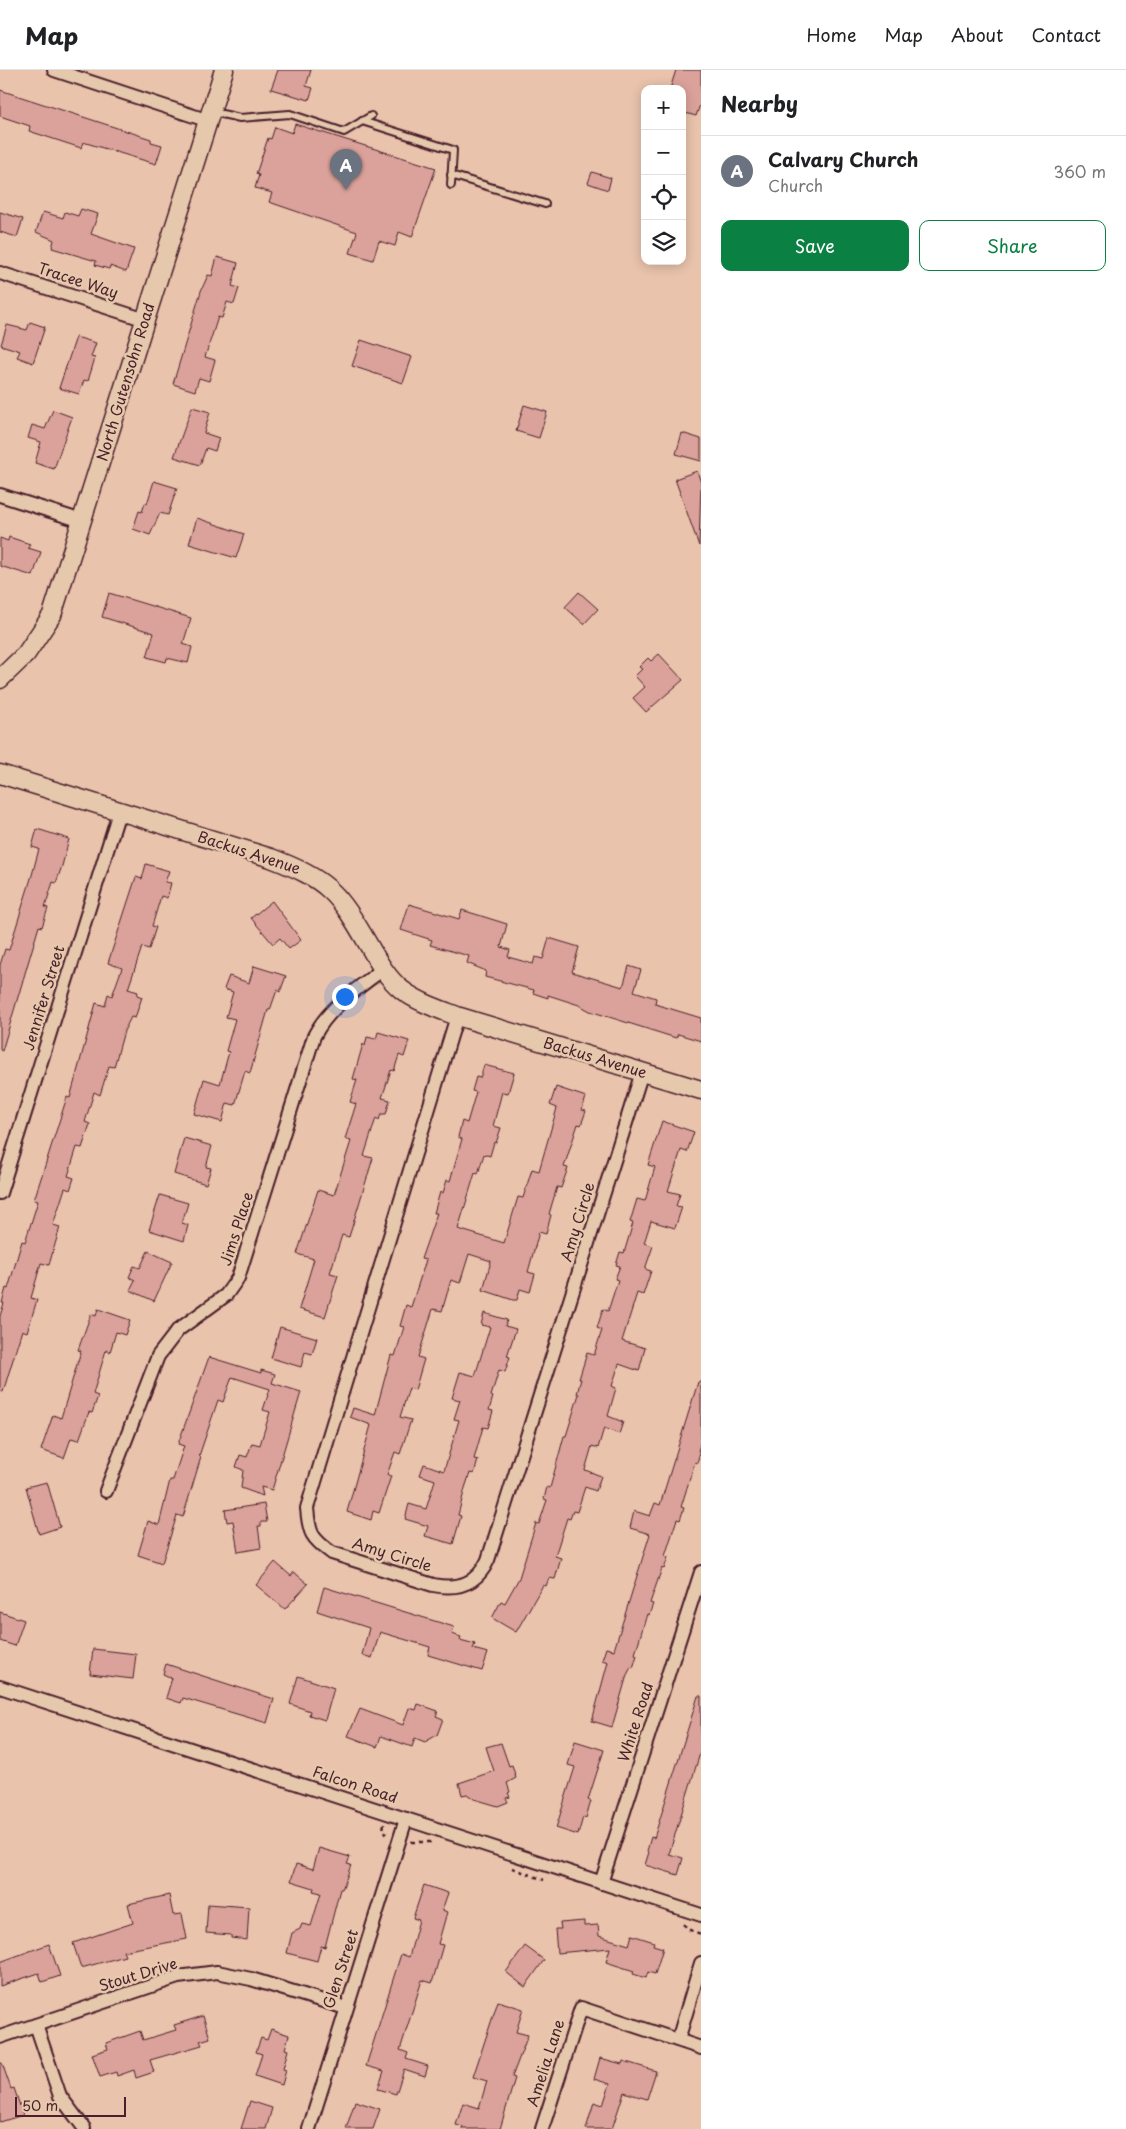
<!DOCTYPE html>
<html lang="en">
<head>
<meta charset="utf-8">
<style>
  :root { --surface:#fff; --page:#f6f6f6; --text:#202124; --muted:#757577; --line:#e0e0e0; --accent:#0b8043 }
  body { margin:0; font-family:"Playpen Sans",sans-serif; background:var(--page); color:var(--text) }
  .controls { position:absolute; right:15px; top:15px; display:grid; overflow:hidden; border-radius:10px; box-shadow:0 2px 12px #0003 }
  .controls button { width:45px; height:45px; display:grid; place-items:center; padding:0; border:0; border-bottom:1px solid var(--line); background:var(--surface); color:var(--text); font:25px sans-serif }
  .scale { position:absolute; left:15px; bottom:12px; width:111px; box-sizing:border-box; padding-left:5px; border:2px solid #4a1f2b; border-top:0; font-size:14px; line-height:18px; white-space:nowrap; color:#4a1f2b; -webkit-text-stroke:4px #e6c9ad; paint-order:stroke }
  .you { position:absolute; left:344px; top:926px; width:18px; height:18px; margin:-12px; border:4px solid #fff; border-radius:50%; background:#1a73e8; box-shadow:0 0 0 8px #1a73e833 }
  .badge { display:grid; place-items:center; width:32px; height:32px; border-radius:50%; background:var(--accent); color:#fff; font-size:16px; font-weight:700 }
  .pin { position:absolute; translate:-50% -41px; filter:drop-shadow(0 1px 2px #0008) }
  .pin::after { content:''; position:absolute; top:26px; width:18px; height:15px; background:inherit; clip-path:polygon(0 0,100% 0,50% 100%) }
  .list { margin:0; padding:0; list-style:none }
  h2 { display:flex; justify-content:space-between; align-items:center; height:65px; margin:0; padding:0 20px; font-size:21px }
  h2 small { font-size:16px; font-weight:400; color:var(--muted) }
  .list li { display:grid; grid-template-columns:32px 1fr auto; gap:15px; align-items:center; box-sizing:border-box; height:70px; padding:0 20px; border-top:1px solid var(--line) }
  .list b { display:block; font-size:19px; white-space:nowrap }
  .list p { margin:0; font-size:16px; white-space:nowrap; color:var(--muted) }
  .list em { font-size:16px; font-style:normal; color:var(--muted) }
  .actions { display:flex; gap:10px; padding:15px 20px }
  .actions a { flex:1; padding:11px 0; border:1px solid var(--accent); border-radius:10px; text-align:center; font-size:18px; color:var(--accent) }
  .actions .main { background:var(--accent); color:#fff }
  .icon { flex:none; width:28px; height:28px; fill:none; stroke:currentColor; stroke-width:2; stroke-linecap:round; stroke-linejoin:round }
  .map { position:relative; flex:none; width:701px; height:2059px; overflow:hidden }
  header { display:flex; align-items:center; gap:30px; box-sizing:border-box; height:70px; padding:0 25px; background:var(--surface); border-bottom:1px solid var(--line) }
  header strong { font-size:24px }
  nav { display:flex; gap:28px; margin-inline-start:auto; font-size:18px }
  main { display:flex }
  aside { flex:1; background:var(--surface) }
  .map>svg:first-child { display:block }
  .building { fill:#dba29b; stroke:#4a1f2b }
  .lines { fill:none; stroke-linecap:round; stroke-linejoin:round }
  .lane-casing { stroke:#4a1f2b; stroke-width:10 }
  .street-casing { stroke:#4a1f2b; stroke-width:16 }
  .secondary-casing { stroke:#4a1f2b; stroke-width:21 }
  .path { stroke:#4a1f2b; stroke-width:2.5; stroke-dasharray:4 4; stroke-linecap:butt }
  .lane { stroke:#e6c9ad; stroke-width:6 }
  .street { stroke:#e6c9ad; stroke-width:12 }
  .secondary { stroke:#e6c9ad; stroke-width:18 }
  .labels { text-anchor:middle; stroke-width:5; stroke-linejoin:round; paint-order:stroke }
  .street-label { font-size:15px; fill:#4a1f2b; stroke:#e6c9ad }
</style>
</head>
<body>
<header>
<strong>Map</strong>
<nav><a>Home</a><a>Map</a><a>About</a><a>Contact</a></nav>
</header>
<main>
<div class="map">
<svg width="701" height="2059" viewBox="0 0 701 2059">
  <rect width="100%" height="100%" fill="#e9c3ac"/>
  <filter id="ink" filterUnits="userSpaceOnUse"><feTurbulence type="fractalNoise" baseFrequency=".02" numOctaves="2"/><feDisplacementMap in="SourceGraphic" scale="10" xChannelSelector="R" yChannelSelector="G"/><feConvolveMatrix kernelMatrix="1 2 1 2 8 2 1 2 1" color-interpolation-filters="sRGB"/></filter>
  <g filter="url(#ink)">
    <!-- building -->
    <g class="building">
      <polygon points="278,0 311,0 306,16 313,18 309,30 271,19"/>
      <polygon points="676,0 701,0 701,32 696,46 682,42 682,19 670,19"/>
      <polygon points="0,20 151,69 151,72 162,75 156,94 83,72 81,78 29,61 30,56 0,46"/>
      <polygon points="295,54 436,98 412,167 399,162 395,176 379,171 373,190 350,183 357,162 269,132 272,123 255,118 259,105 256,104 268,68 271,69 275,57 292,63"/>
      <polygon points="592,102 611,108 608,120 588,113"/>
      <polygon points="81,139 98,144 91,164 134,179 126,202 110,196 109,199 95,195 96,191 52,178 54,170 36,162 43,142 63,148 65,142 78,146"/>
      <polygon points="0,142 23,149 17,167 0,162"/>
      <polygon points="217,187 238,193 232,216 239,218 234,234 227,232 222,248 218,247 205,287 215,290 209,311 199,308 195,321 173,314 201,221 208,205 212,206"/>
      <polygon points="30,252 45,257 33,293 17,287 20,281 1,275 7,255 27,260"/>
      <polygon points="76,267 96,273 91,287 95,288 88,311 84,310 79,324 59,318"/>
      <polygon points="361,270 412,287 403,313 352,296"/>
      <polygon points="524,335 547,342 539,368 516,361"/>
      <polygon points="192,337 210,342 204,363 219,368 215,381 206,378 200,395 174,387"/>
      <polygon points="53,340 72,347 54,399 35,393 41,372 28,368 32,355 45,359"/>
      <polygon points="682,363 701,369 701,391 676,384"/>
      <polygon points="697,401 701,413 699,476 675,409"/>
      <polygon points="154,411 177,418 168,445 160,443 150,465 133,459 139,441 142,442 145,433 147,434"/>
      <polygon points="197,448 244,464 236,488 189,474"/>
      <polygon points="9,467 30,474 28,478 41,482 33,506 0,496 0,468 8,471"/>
      <polygon points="579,522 598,539 584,554 565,537"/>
      <polygon points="109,523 191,548 183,574 192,577 188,593 167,588 166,592 147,587 154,563 102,547"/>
      <polygon points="659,584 683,610 646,642 633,628 645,617 635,606 642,599 639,597 648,588 651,591"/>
      <polygon points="37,759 69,769 62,796 56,813 53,812 45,837 48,838 42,857 39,856 2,981 0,980 0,895 5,879 9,880 32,805 39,779 32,777"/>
      <polygon points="146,794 169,801 165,812 171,813 167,828 161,826 152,856 156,857 149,879 142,877 128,919 138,922 137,925 142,927 135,948 131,947 124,961 114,997 109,996 100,1025 94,1022 85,1052 90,1054 82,1078 77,1077 68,1106 74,1108 70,1120 65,1118 53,1155 60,1157 49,1195 41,1193 31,1228 37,1230 27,1262 22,1260 3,1322 0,1321 0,1246 4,1233 2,1233 6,1218 8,1219 22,1171 25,1172 38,1131 34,1130 67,1027 70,1028 96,933 105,936 108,924 112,926 122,898 108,893 136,807 142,809"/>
      <polygon points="272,831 301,870 289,879 280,868 273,874 251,848"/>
      <polygon points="409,834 459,849 462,840 507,854 501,877 510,880 508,887 533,894 535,887 543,889 549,868 579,877 572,902 623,917 629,896 641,900 634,921 656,928 655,934 701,948 701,971 678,964 676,968 590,941 579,935 548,925 548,928 533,923 534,920 485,907 486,901 467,893 469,886 430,875 432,870 401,860"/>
      <polygon points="254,896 286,906 280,922 277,920 270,940 268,940 250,1003 245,1001 235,1035 227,1033 222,1052 194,1044 204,1009 220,1014 229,982 226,981 235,949 226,947 233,922 224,919 229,906 249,913"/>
      <polygon points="378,962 409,971 404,987 399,985 394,1001 391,1000 382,1028 390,1030 386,1044 381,1044 379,1050 376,1048 364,1086 373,1088 349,1167 342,1165 330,1203 338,1205 325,1247 299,1239 314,1189 297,1184 318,1120 334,1125 351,1071 345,1069 356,1034 350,1032 357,1010 353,1009 363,974 365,976 367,967 376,969"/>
      <polygon points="484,995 514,1003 508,1023 502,1022 493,1056 501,1058 496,1073 494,1072 490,1086 484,1084 478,1104 475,1103 458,1159 504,1173 518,1127 523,1128 532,1099 539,1101 557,1038 550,1035 556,1017 586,1027 582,1040 586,1041 581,1055 578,1054 564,1097 568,1098 561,1118 557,1117 549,1144 551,1145 546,1164 539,1162 528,1202 535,1204 530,1222 520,1219 517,1230 513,1230 483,1220 491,1191 469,1184 460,1213 451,1210 442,1241 433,1239 418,1287 424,1289 415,1320 409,1318 400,1347 411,1350 400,1384 395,1382 387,1405 391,1406 379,1443 373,1441 371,1450 347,1442 371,1355 350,1347 353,1338 375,1345 391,1285 395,1286 404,1257 400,1256 406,1235 411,1237 426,1190 421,1189 437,1143 434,1143 440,1122 443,1123 447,1110 450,1111 462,1069 458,1067 462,1051 467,1053 476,1022 472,1021 476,1007 480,1008"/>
      <polygon points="662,1051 694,1062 687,1082 681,1080 668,1121 680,1124 676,1136 682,1137 675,1158 651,1151 644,1173 653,1176 645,1199 651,1201 643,1225 637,1223 622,1271 645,1278 639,1301 619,1294 612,1316 616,1318 608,1346 623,1352 619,1364 604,1358 598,1378 592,1376 585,1400 601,1406 596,1421 585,1417 577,1442 573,1441 570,1449 567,1448 555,1486 561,1488 555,1509 549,1508 546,1516 543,1515 516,1562 492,1548 501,1531 505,1533 519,1508 536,1453 539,1454 547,1430 544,1429 547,1417 550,1418 564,1366 566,1366 579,1324 577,1324 581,1309 579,1309 587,1283 594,1285 602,1260 597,1258 603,1239 608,1241 618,1210 615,1209 620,1196 616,1195 620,1182 624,1183 633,1153 630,1152 637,1129 645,1131 655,1097 648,1095"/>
      <polygon points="184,1068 212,1076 206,1097 211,1098 206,1114 174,1104"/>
      <polygon points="160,1125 188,1133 182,1153 188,1155 184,1171 149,1160"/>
      <polygon points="148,1181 172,1192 154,1231 130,1220 135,1210 129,1207 134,1196 140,1198"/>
      <polygon points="98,1239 130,1250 125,1265 116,1262 110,1282 106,1280 93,1324 98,1326 92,1343 89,1342 79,1370 71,1368 64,1388 41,1380 53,1345 61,1348 81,1281 78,1280 91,1244 96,1246"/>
      <polygon points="484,1243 507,1250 505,1256 516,1259 507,1286 510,1287 505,1302 499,1300 491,1326 493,1327 489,1340 493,1341 488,1358 483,1357 474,1389 478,1390 474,1404 470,1403 465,1418 458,1445 461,1446 453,1474 425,1466 428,1456 405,1449 409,1434 426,1439 435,1410 420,1405 424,1394 444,1401 459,1350 454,1349 460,1330 452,1328 460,1302 475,1306 490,1257 481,1255"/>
      <polygon points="280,1257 317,1268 312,1284 305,1282 301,1297 271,1288"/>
      <polygon points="209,1287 261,1303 261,1300 275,1304 272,1313 301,1322 272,1420 261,1417 263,1426 241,1418 243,1400 236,1397 240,1385 247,1387 252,1373 260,1375 270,1342 263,1340 270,1319 232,1307 223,1332 218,1330 199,1386 201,1387 183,1447 177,1445 162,1493 138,1485 148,1451 159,1455 170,1410 173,1410 184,1376 178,1374"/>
      <polygon points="698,1312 701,1312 701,1371 698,1381 700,1382 697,1393 695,1392 681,1437 684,1438 680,1450 677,1449 674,1458 665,1486 668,1487 664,1499 662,1498 650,1533 653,1534 649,1545 647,1544 635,1584 637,1585 633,1598 631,1597 627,1605 612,1657 592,1651 608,1592 602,1590 606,1578 614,1580 650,1464 630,1458 634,1441 650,1446 655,1433 660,1435"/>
      <polygon points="47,1412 60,1457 39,1464 26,1417"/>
      <polygon points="264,1434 267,1452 261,1452 261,1456 258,1456 261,1478 238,1482 233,1451 227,1452 225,1440"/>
      <polygon points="275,1492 291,1506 294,1502 308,1514 285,1539 256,1515"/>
      <polygon points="324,1517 454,1557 452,1564 461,1567 460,1570 475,1574 473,1579 488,1583 482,1601 428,1585 430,1577 380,1562 372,1588 362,1585 369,1558 317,1541"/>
      <polygon points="0,1542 24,1550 15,1576 0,1571"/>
      <polygon points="93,1579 136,1584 133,1609 90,1604"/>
      <polygon points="166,1594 274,1629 267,1653 183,1628 181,1633 166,1628 172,1608 163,1604"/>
      <polygon points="298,1606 334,1618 325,1650 309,1645 310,1641 290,1634"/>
      <polygon points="698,1626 701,1626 701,1680 669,1784 683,1788 678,1805 645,1795 649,1782 647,1781 651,1767 654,1768"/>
      <polygon points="418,1634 438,1641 436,1646 443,1649 437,1665 425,1672 415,1668 412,1677 381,1666 377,1677 348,1666 360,1639 403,1655 409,1638 416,1640"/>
      <polygon points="575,1671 604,1680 588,1730 591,1731 586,1748 583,1747 578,1765 556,1758 575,1697 568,1695"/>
      <polygon points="501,1673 509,1696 512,1695 516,1708 507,1713 510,1722 508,1723 510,1727 506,1728 508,1732 498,1736 474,1729 467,1724 462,1725 459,1713 494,1701 486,1677"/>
      <polygon points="319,1778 350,1787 347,1794 351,1795 345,1812 342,1819 340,1819 325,1877 321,1876 317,1891 287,1883 292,1863 300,1859 302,1854 311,1856 321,1823 313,1821 314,1818 291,1811 296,1794 313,1799"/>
      <polygon points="424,1815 448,1823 442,1840 447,1842 438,1874 443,1875 432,1913 422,1910 400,1980 408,1983 406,1989 428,1996 425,2006 404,1999 396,2024 378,2019 384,2001 366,1996 401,1884 409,1887 419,1850 413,1848"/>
      <polygon points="169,1825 173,1845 182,1844 187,1869 123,1881 125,1886 81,1898 73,1873 133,1853 128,1834"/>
      <polygon points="208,1834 249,1837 247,1870 231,1868 231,1865 206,1863"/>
      <polygon points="584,1851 584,1856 598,1855 599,1866 629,1875 632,1865 654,1872 653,1875 663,1878 655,1904 648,1902 646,1908 633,1904 634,1901 606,1892 610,1878 557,1883 555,1859 561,1859 560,1853"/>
      <polygon points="49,1874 60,1906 42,1912 39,1903 0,1916 0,1892"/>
      <polygon points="525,1876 544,1890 525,1917 506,1902"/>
      <polygon points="498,1931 523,1939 516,1962 528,1965 512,2007 515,2008 500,2059 462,2059 463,2057 456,2055 463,2033 479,2038 487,2011 473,2007"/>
      <polygon points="203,1946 210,1968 200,1971 202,1975 150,1990 154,2002 136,2008 134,2000 117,2006 116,2002 100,2007 92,1984 108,1979 106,1973 140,1961 143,1970 176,1960 174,1955"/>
      <polygon points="271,1959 289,1965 285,1979 288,1980 283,1999 286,2000 282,2015 255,2006 262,1984 256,1982 261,1968 267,1970"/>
      <polygon points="600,1988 622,1994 623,1991 656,2001 647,2029 624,2022 612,2059 586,2059 594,2032 603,2035 610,2014 594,2009"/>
      <polygon points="0,1993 2,1993 11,2019 14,2018 23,2045 0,2052"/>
      <polygon points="250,2031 272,2038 266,2059 241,2059"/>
      <polygon points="355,2031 380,2039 373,2059 346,2059"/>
    </g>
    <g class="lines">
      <!-- lane casing -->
      <g class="lane-casing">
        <g id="lane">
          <polyline points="213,42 240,48 290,44 344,62 371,46"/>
          <polyline points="362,51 453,80 451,115"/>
          <polyline points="451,105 545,134"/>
        </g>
      </g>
      <!-- street casing -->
      <g class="street-casing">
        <g id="street">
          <polyline points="54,0 209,51"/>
          <polyline points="0,203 146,250"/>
          <polyline points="0,425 82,451"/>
          <path d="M457,946L307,1438C309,1463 311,1468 332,1483L433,1515C458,1520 477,1514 488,1490L642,1002"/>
          <polyline points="0,1123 119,742"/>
          <path d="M106,1421L158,1286L178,1260L226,1225L238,1208L314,966C329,937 357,919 383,899"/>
          <polyline points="0,1617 701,1845"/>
          <polyline points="601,1813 701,1502"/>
          <polyline points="36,1955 60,2026 84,2058"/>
          <polyline points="0,1967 178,1907 217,1902 251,1909 346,1938"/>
          <polyline points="678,1970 701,1893"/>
          <polyline points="309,2059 406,1749"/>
          <polyline points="542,2059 581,1938 701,1978"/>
        </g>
      </g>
      <!-- secondary casing -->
      <g class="secondary-casing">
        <g id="secondary">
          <polyline points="0,609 26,584 52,545 224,0"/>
          <path d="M0,704L271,788C328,810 338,822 368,874C377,890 387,908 402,920C418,932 439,939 457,946L701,1020"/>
        </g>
      </g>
      <!-- path -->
      <g class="path">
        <polyline points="384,1754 383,1759 387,1764"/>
        <polyline points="411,1772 431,1772"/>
        <polyline points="512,1798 544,1810"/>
        <polyline points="683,1854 690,1860 701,1864"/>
      </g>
      <!-- lane -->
      <use href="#lane" class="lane"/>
      <!-- street -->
      <use href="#street" class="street"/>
      <!-- secondary -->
      <use href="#secondary" class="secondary"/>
    </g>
  </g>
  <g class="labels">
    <!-- street labels -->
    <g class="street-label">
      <text transform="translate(78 211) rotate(18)" y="5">Tracee Way</text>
      <text transform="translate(126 312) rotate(-73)" y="5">North Gutensohn Road</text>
      <text transform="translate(249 783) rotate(18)" y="5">Backus Avenue</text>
      <text transform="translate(44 928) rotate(-73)" y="5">Jennifer Street</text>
      <text transform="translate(595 988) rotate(17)" y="5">Backus Avenue</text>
      <text transform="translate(578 1152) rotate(-73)" y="5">Amy Circle</text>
      <text transform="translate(237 1159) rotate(-72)" y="5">Jims Place</text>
      <text transform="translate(392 1485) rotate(17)" y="5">Amy Circle</text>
      <text transform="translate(636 1652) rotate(-72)" y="5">White Road</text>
      <text transform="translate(355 1715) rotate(18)" y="5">Falcon Road</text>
      <text transform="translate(341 1899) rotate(-72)" y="5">Glen Street</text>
      <text transform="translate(138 1905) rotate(-17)" y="5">Stout Drive</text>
      <text transform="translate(546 1993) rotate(-72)" y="5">Amelia Lane</text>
    </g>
  </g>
</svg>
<div class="controls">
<button>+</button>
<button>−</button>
<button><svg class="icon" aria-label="locate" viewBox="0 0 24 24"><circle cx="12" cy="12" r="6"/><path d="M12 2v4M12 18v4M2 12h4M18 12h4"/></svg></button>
<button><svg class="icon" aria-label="layers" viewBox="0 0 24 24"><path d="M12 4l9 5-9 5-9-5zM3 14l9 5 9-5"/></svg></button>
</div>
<div class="scale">50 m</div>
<div class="you"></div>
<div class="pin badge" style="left:346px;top:120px;background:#6b7280">A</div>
</div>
<aside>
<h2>Nearby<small></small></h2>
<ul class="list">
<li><span class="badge" style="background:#6b7280">A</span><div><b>Calvary Church</b><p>Church</p></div><em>360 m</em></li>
</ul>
<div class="actions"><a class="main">Save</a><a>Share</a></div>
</aside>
</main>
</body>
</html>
